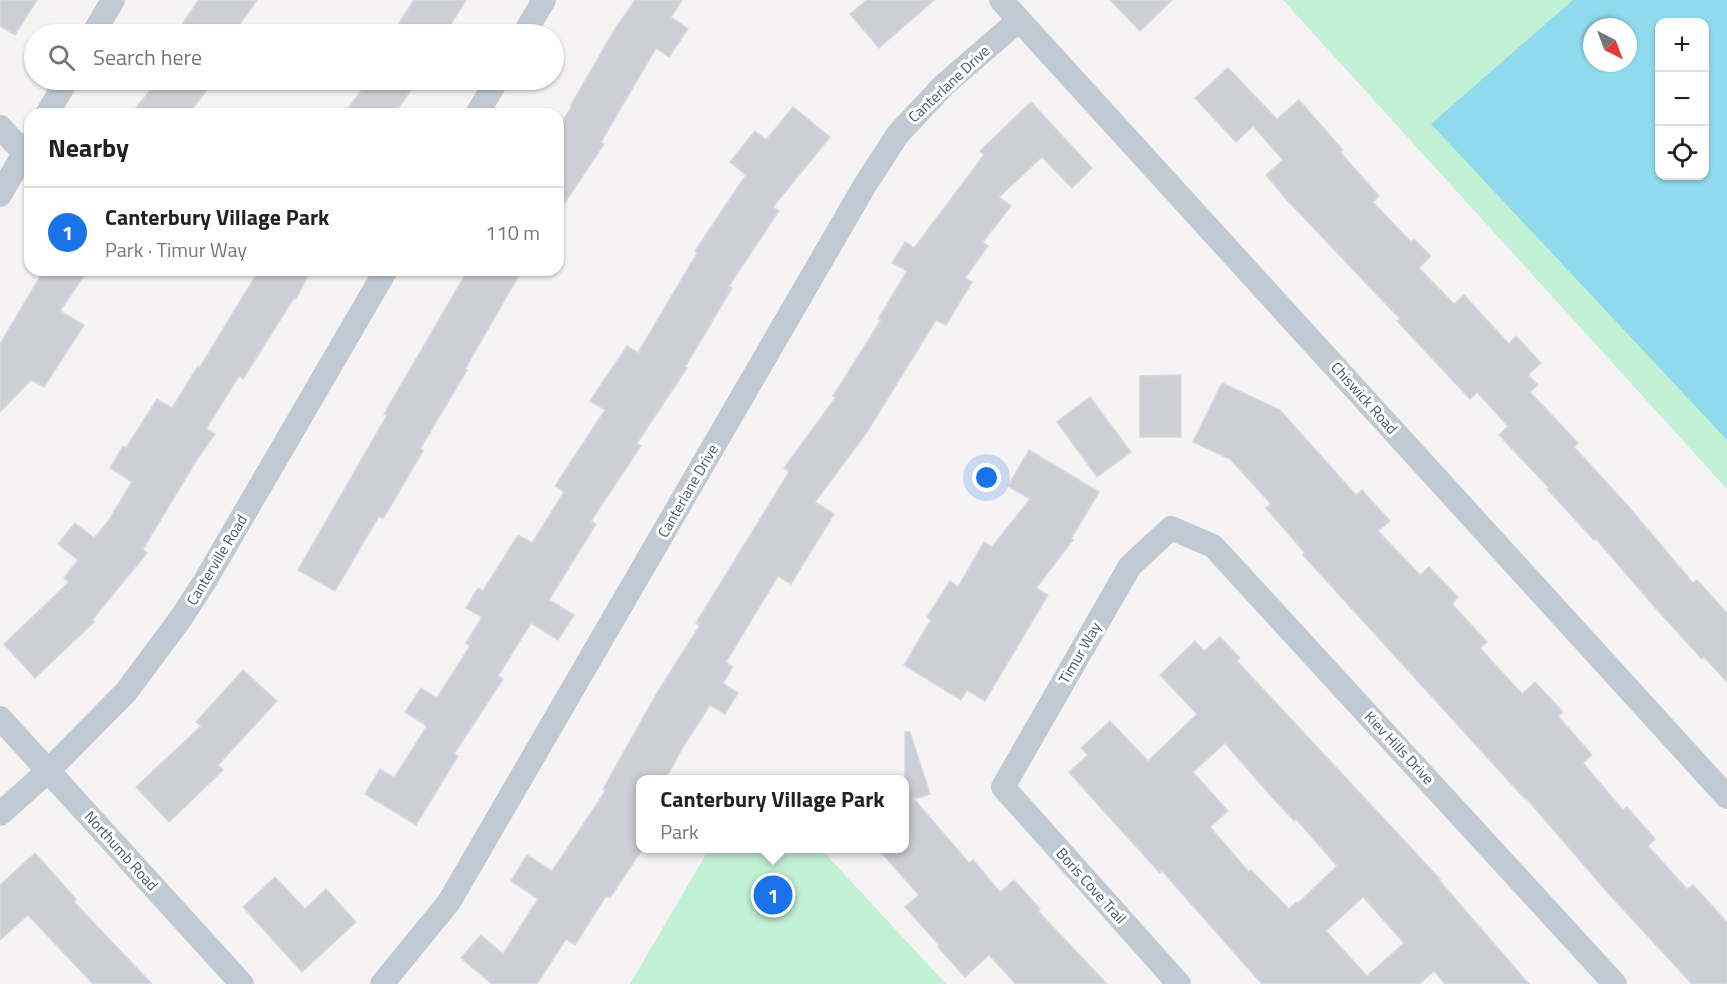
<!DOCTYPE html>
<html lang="en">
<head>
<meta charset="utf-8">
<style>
  :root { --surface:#fff; --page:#f6f6f6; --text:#222; --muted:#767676; --line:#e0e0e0; --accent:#1a73e8 }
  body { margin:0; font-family:"Titillium Web",sans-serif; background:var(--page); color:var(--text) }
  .controls { position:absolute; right:18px; top:18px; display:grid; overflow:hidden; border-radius:12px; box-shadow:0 2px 4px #0004 }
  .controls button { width:54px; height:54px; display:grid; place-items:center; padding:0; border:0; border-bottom:2px solid var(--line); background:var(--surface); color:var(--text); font:30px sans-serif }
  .compass { position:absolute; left:1583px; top:18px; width:54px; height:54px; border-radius:50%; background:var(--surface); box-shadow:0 2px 4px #0004; rotate:138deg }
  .you { position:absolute; left:987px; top:478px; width:21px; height:21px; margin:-15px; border:4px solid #fff; border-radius:50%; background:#1a73e8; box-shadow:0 0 0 9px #1a73e833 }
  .badge { display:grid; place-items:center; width:39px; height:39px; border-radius:50%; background:var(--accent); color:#fff; font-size:20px; font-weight:700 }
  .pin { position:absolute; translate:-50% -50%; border:3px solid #fff; box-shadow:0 2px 6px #0006 }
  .popup { position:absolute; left:636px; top:775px; width:273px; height:78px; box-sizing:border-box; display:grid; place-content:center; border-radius:12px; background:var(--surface); filter:drop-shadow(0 2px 4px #0005); font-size:20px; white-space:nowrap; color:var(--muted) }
  .popup b { font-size:22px; color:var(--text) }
  .popup::after { content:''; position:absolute; left:50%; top:100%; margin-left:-12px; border:12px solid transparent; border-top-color:var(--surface) }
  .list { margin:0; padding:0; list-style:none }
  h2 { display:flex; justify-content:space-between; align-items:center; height:78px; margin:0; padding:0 24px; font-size:26px }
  h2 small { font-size:20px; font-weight:400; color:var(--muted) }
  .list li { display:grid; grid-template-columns:39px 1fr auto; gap:18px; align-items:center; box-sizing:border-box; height:90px; padding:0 24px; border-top:2px solid var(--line) }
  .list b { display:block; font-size:22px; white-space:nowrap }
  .list p { margin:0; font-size:20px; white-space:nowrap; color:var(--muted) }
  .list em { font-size:20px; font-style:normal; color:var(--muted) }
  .icon { flex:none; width:33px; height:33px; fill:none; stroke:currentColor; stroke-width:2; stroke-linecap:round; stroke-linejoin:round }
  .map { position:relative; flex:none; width:1727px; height:984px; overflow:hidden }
  .search { position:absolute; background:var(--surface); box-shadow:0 2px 4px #0004; left:24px; top:24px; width:540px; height:66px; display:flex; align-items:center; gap:15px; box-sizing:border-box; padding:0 21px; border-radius:33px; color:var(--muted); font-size:22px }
  .panel { position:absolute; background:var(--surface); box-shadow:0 2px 4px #0004; left:24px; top:108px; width:540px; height:168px; border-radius:18px }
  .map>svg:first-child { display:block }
  .green { fill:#c3f1d5; fill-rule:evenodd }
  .water { fill:#90daee; fill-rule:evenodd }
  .building { fill:#cdcfd5; stroke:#d7d9de; stroke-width:1.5; fill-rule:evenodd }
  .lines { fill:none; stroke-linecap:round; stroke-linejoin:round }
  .minor { stroke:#c1cad2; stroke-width:24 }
  .labels { text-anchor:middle; stroke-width:6; stroke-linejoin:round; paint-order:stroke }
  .street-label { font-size:15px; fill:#4a5661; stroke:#fff }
</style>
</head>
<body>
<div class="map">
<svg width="1727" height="984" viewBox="0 0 1727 984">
  <rect width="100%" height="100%" fill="#f5f3f3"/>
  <!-- green -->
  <g class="green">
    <path d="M1283,0H1727V489ZM1660,22H1704V176H1660ZM1592,27H1628V63H1592Z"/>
    <polygon points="709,849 821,849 946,984 630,984"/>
  </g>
  <!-- water -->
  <path class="water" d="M1573,0H1727V440L1431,124ZM1660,22H1704V176H1660ZM1592,27H1628V63H1592Z"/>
  <!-- building -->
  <g class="building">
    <polygon points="0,0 37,0 15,35 0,26"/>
    <polygon points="199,0 257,0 233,34 175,34"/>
    <polygon points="414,0 466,0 445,34 392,34"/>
    <polygon points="635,0 682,0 671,17 688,29 669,57 656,48 601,142 604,144 558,213 558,128 572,106 571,105 615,29"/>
    <polygon points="867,0 934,0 879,48 850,14"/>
    <polygon points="1110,0 1172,0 1140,31"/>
    <polygon points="1228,68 1277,119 1299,100 1343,150 1340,152 1379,196 1373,202 1411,242 1414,239 1431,256 1419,268 1454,304 1464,295 1509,344 1516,336 1541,363 1528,375 1538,385 1530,392 1578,443 1574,447 1629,507 1693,583 1697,580 1727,613 1727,682 1704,657 1702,659 1659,612 1596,539 1594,540 1547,489 1549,488 1499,435 1508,426 1477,392 1470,399 1397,321 1400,319 1286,199 1266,175 1283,160 1253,126 1236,142 1195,98"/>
    <polygon points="158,80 215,80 188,114 131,114"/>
    <polygon points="369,80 418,80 394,114 344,114"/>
    <polygon points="1031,102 1092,168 1072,188 1042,157 999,197 1011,206 983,242 988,246 965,278 972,282 946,325 936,320 867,432 815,502 834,514 791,584 778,576 726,662 733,667 723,683 738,693 725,714 710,705 683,747 665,780 641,780 641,851 610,898 606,896 575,945 566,939 537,984 492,984 461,958 481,935 503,954 538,899 511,881 527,855 552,871 606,790 603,789 657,693 700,625 696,623 789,472 784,468 836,397 833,396 881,320 878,319 907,271 892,263 905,242 914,248 984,155 980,151"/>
    <polygon points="793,107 830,137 773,207 779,211 729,286 732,288 685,367 687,368 637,443 641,446 591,521 596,524 549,600 574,615 558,640 531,623 498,676 503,679 454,754 458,756 416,825 365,794 380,769 394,778 427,726 405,712 421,688 437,698 470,646 466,643 482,617 466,608 478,588 483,591 518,535 532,543 564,492 555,486 605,410 590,401 627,346 638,353 697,253 695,251 746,175 730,162 755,131 766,140"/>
    <polygon points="44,270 88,270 60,311 84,325 44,387 31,380 0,412 0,344"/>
    <polygon points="259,270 311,270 296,299 294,298 243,379 239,376 206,429 215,434 198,458 143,549 147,553 92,620 94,622 35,678 4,644 69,582 64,578 78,560 58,544 75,523 94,538 109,520 132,482 110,468 123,446 126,448 157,399 172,408 198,366 200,367"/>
    <polygon points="468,270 522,270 465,369 467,370 420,449 423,451 383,519 379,516 335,591 298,570 387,415 384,414"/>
    <polygon points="1181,375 1181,437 1140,437 1140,376"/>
    <polygon points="1222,383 1280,410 1356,495 1362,490 1390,521 1378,531 1420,575 1429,567 1458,597 1452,604 1487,642 1480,648 1522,694 1535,682 1563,712 1558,716 1592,755 1583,763 1623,810 1627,807 1655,839 1648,846 1687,889 1693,885 1727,922 1727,984 1692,984 1608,893 1526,798 1525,799 1303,555 1305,553 1266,508 1271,504 1230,459 1193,442"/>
    <polygon points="1090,397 1131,452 1097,477 1057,422"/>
    <polygon points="1029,450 1099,492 1071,539 1073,540 1036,588 1048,595 985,701 967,690 961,700 904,665 931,620 927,617 950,581 958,587 984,542 992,547 1030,499 1008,486"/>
    <path d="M1220,637L1240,658L1237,661L1440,879L1439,880L1529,984H1445L1434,971L1419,984H1262L1162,871L1160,873L1100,807L1069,772L1088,755L1081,748L1110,721L1148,761L1197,714L1160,675L1195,641L1204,651ZM1225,743L1270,795L1294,821L1296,819L1337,866L1298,903L1296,902L1289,909L1251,870L1249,872L1210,827L1228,811L1193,772ZM1363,897L1404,943L1367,976L1326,931Z"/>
    <polygon points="243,670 277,701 218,765 223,770 169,822 136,787 201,726 196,722"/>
    <polygon points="905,732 910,732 930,794 914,799 969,863 973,860 1000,892 1014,880 1040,909 1038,911 1107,984 1016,984 989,955 965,977 938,947 940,946 905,907 919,895 878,849 905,849"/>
    <polygon points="35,853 76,899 74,902 152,984 93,984 28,915 0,940 0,885"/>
    <polygon points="275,877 305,909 326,889 356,922 302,972 243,907"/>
  </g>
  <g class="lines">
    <!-- minor -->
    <g class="minor">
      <polyline points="1001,0 1727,797"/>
      <polyline points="93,34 113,0"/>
      <polyline points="524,34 544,0"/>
      <polyline points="47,114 67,80"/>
      <polyline points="477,114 497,80"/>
      <polyline points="0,127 24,153"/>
      <polyline points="0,195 30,143"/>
      <polyline points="0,718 242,984"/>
      <polyline points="0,814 48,771 126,692 181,618 205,581 386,270"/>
      <polyline points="382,984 449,902 865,185 898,134 944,85 1019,20"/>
      <polyline points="1179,984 1003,787 1130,566 1171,528 1213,546 1615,984"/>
    </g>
  </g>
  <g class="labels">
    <!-- street labels -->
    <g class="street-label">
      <text transform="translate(949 84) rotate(-43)" y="5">Canterlane Drive</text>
      <text transform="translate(1364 398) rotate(48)" y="5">Chiswick Road</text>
      <text transform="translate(688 491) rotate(-60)" y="5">Canterlane Drive</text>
      <text transform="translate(217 560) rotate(-59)" y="5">Canterville Road</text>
      <text transform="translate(1080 653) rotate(-60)" y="5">Timur Way</text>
      <text transform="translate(1399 748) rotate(47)" y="5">Kiev Hills Drive</text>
      <text transform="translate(121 851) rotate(48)" y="5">Northumb Road</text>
      <text transform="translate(1091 886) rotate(48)" y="5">Boris Cove Trail</text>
    </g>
  </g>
</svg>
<div class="controls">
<button>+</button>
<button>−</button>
<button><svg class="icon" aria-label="locate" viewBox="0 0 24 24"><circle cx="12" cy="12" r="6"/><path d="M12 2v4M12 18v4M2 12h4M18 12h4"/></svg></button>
</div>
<svg class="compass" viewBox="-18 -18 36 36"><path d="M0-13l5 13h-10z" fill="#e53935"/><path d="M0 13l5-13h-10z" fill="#767676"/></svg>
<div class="you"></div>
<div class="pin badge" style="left:773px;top:895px">1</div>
<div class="popup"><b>Canterbury Village Park</b>Park</div>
<div class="search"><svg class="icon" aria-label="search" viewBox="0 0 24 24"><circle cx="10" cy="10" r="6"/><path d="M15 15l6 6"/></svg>Search here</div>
<section class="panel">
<h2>Nearby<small></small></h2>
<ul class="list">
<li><span class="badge">1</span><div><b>Canterbury Village Park</b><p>Park · Timur Way</p></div><em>110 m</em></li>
</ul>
</section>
</div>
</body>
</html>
